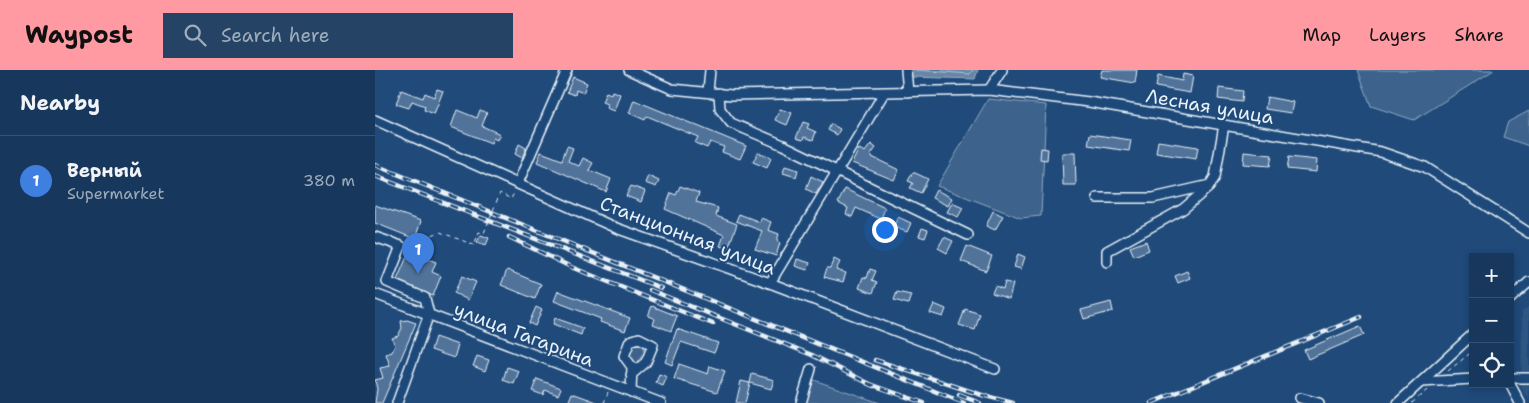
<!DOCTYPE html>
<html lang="en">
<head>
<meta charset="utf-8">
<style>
  :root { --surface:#17385c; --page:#244365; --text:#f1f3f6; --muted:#9eacbb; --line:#365272; --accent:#ff9aa2 }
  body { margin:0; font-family:"Shantell Sans",sans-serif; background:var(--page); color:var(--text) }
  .controls { position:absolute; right:15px; bottom:15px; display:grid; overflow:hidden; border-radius:0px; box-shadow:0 2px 8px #0003 }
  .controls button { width:45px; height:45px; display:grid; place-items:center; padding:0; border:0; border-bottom:1px solid var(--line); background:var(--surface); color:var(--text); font:25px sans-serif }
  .you { position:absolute; left:509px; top:159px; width:18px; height:18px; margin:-12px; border:4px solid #fff; border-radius:50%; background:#1a73e8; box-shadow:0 0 0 8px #1a73e833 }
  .badge { display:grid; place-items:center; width:32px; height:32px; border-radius:50%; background:var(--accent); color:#fff; font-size:16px; font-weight:700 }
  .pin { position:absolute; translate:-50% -41px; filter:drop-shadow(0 1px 2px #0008) }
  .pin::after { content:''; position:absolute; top:26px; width:18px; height:15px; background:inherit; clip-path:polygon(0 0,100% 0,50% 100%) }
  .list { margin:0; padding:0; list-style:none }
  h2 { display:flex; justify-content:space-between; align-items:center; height:65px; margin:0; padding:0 20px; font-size:21px }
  h2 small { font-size:16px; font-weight:400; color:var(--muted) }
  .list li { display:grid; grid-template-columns:32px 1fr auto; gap:15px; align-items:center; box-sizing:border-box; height:90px; padding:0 20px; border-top:1px solid var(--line) }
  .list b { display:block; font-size:19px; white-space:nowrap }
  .list p { margin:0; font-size:16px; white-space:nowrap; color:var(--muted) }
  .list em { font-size:16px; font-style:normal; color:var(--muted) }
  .icon { flex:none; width:28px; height:28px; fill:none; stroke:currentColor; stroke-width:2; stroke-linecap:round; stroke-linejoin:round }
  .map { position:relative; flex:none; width:1154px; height:333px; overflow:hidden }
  header { display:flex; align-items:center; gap:30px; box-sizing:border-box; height:70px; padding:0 25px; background:var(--accent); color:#111 }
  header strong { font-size:24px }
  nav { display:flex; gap:28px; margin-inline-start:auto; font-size:18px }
  .search { width:350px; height:45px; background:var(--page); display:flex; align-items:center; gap:12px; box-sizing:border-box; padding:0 18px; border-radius:0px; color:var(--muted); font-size:19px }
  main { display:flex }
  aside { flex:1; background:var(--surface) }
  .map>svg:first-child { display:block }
  .built { fill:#2e5683 }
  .green { fill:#3c628c; stroke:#92aac2 }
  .water { fill:#6685a7; stroke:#9ab0c7 }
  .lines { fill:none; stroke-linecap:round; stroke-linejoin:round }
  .shore { stroke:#b4c6d8; stroke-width:1 }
  .building { fill:#517399; stroke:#e8f1f8 }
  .minor-casing { stroke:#e8f1f8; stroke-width:12 }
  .path { stroke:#e8f1f8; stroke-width:1; stroke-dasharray:4 4; stroke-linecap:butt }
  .minor { stroke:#1f4a7a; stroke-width:9 }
  .rail-casing { stroke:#e8f1f8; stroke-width:4.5 }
  .rail { stroke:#1f4a7a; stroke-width:2.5; stroke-dasharray:8; stroke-linecap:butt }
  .labels { text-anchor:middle; stroke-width:4; stroke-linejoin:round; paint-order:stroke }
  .street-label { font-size:19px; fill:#e8f1f8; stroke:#1f4a7a }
</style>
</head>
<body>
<header>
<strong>Waypost</strong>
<div class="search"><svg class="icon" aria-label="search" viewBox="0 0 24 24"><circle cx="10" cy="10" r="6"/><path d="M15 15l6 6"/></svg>Search here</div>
<nav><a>Map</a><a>Layers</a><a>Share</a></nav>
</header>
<main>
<aside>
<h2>Nearby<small></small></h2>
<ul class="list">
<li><span class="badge" style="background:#3f7fe0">1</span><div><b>Верный</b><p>Supermarket</p></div><em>380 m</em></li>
</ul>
</aside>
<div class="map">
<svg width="1154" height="333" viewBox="0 0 1154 333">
  <rect width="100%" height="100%" fill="#1f4a7a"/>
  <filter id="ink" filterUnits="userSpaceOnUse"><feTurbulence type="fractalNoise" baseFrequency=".02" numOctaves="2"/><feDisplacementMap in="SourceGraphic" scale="10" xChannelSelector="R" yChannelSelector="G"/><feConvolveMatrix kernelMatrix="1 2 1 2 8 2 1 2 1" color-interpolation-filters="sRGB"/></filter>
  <g filter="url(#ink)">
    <!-- built -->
    <polygon class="built" points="1154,236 1154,329 1146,317 1147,242"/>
    <!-- green -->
    <g class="green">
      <polygon points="983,0 1119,0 1039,50 996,36"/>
      <polygon points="613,29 671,35 666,146 646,148 562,116"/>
      <polygon points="1154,41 1154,76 1128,67 1133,52"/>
      <path d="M262,274L268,276L270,280L266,292L260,294C253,286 251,279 262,274Z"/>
      <polygon points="439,310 505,333 431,333"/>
    </g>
    <!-- water -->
    <polygon class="water" points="536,0 603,0 600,9 536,7"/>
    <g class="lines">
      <!-- shore -->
      <polyline class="shore" points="541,0 595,4 598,0"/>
    </g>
    <!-- building -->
    <g class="building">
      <polygon points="727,0 762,0 760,13 725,7"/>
      <polygon points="808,4 818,6 815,23 781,17 783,6 807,11"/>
      <polygon points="198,7 212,13 208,23 201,20 200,25 192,22"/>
      <polygon points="844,18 868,21 867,32 843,29"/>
      <polygon points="62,19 68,21 59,44 49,40 50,36 37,31 34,38 21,34 26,20 48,28 50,23 59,27"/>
      <polygon points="237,21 245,24 239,41 231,38 232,34 227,32 231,22 236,24"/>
      <polygon points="892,27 918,32 916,43 890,39"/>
      <polygon points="259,30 371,76 365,89 347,82 349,77 335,72 332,78 320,73 323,67 272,46 270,50 254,43"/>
      <polygon points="405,39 417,43 412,55 400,50"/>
      <polygon points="82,40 102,48 105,40 112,43 107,56 125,64 122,70 118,68 116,73 76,57"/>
      <polygon points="428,52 434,54 432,58 441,62 438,70 429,67 428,70 421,68"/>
      <polygon points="456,54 465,59 462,65 453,60"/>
      <polygon points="715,64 756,70 754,81 713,75"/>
      <polygon points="783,71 823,77 821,89 781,83"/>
      <polygon points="144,74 151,78 147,88 140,84"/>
      <polygon points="496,74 501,78 495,86 524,100 519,110 477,93 484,79 490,82"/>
      <polygon points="192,76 198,78 193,91 204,96 208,88 218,93 214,100 236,109 231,122 162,92 166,82 187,90"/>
      <polygon points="666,78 673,79 672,90 665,89"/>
      <polygon points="383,82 396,88 392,98 378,92"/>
      <polygon points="869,82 897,85 895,96 868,94"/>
      <polygon points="687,83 700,83 701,115 688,115"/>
      <polygon points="914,87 942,90 941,102 912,99"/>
      <polygon points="410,96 423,100 421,107 408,103"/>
      <polygon points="538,102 553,109 546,123 535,118 538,113 533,111"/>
      <polygon points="273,106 284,111 281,117 270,113"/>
      <polygon points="436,106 448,112 441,124 431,119"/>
      <polygon points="256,116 270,121 266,132 251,126"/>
      <polygon points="305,116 324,123 321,132 343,138 341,146 362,154 353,179 345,176 349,165 290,139 296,123 301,125"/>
      <polygon points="470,119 510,138 506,149 481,138 477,147 471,144 473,138 463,133"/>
      <polygon points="561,120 577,128 573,136 557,128"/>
      <polygon points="577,133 588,138 583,147 572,142"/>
      <polygon points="0,135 46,151 40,169 0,153"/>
      <polygon points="618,141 628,146 620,160 611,156"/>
      <polygon points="364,144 385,152 386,148 396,152 393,160 404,164 402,171 405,173 401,186 380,179 387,161 361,151"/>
      <polygon points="523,147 536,153 532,162 518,157"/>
      <polygon points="547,158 553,160 550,168 544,166"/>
      <polygon points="106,165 114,168 111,175 102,172"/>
      <polygon points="569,167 578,171 572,183 563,178"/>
      <polygon points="771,171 774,180 759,186 755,177"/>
      <polygon points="592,176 617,186 611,201 586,191"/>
      <polygon points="34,182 61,192 57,202 66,206 58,226 22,210"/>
      <polygon points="643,184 650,187 646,199 639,197"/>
      <polygon points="422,189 435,193 432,200 420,196"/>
      <polygon points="459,189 465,192 461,200 471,203 468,212 449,207 452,198 455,198"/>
      <polygon points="495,199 501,201 497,210 502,212 498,223 484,218 488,207 492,208"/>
      <polygon points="132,200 166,214 160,229 126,215"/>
      <polygon points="812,201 815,208 803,213 800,206"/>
      <polygon points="87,206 101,212 93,230 79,223"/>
      <polygon points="630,212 638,214 634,229 617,223 620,216 628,219"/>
      <polygon points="183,221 255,248 250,261 225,252 226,249 179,231"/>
      <polygon points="522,222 536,225 533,234 519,230"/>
      <polygon points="736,232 738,241 709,249 706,240"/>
      <polygon points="559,234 571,239 568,247 555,243"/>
      <polygon points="277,236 302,246 296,261 278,254 280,249 273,246"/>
      <polygon points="161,237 167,240 160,256 154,253"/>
      <polygon points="590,239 605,244 600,260 584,255"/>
      <polygon points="180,248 208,258 206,265 178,254"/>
      <polygon points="32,250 41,253 7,333 0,333 2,319 0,310 8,308 5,298 15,296 11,284 17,282 20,276 17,268 23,266 27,258 26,251"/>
      <polygon points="985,256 989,265 933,289 929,280"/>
      <polygon points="302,259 343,273 339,283 306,272 297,295 290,292"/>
      <polygon points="60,267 83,275 79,288 56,280"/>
      <polygon points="102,286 114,290 110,301 98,296"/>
      <polygon points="304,294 333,304 335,296 350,301 342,322 299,309"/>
      <polygon points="132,297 144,301 139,314 128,310"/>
      <polygon points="284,304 292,307 288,316 281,313"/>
      <polygon points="377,304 399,310 396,319 375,313"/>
      <polygon points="162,309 186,318 183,325 170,320 168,325 157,321"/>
      <polygon points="366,311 375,313 370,333 361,333"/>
      <polygon points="197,323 222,332 222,333 193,333"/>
    </g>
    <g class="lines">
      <!-- minor casing -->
      <g class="minor-casing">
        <g id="minor">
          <polyline points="254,0 297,19 357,25 614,20 714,32 1006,82 1050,97 1154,163"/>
          <polyline points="531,0 533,22"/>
          <polyline points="614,20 627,0"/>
          <polyline points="333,22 335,0"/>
          <polyline points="344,23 345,39 356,53 408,75 593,165"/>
          <polyline points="0,50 241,158 395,213 620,299"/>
          <polyline points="143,113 192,0"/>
          <polyline points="722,128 778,128 835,115 840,107 849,55"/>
          <polyline points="0,167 26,176 12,212 50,228 54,244 22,333"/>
          <polyline points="732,192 732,181 808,139 834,117"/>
          <polyline points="395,213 509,23"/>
          <polyline points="0,224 286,333"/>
          <polyline points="1135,229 1154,212"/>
          <polyline points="1135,308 1154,308"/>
          <polyline points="1046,312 1098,309"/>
          <polyline points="1135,314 1145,333"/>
          <polyline points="256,322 257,297 249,286 255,271 264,268 278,275 271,292 256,305"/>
          <polyline points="925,328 944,333"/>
          <polyline points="426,333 436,299"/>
          <polyline points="1023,333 1098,264"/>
        </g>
      </g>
      <!-- path -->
      <g class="path">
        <polyline points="35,173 65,162 99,175 104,162 109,163 125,123 136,129 139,123"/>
        <polyline points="1073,301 1098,281"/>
        <polyline points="229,333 233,322"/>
        <polyline points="1037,333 1052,320"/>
      </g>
      <!-- minor -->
      <use href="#minor" class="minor"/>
      <!-- rail casing -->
      <g class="rail-casing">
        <g id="rail">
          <polyline points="0,95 589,333"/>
          <polyline points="0,106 286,218"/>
          <polyline points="134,167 196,197 338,254"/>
          <polyline points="275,220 437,285 499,316"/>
          <polyline points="500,290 607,325 638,333"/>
          <polyline points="492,313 549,333"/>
          <polyline points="584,325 605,333"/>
          <polyline points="776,333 986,247"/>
        </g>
      </g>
      <!-- rail -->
      <use href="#rail" class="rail"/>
    </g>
  </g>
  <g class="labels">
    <!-- street labels -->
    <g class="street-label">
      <text transform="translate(835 36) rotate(10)" y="7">Лесная улица</text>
      <text transform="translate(313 165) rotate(21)" y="7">Станционная улица</text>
      <text transform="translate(149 264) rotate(21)" y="7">улица Гагарина</text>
    </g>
  </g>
</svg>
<div class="controls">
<button>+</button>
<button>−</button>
<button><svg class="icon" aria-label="locate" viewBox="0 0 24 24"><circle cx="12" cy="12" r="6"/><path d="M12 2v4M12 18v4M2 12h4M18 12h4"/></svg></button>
</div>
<div class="you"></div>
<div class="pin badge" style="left:43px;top:204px;background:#3f7fe0">1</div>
</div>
</main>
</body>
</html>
